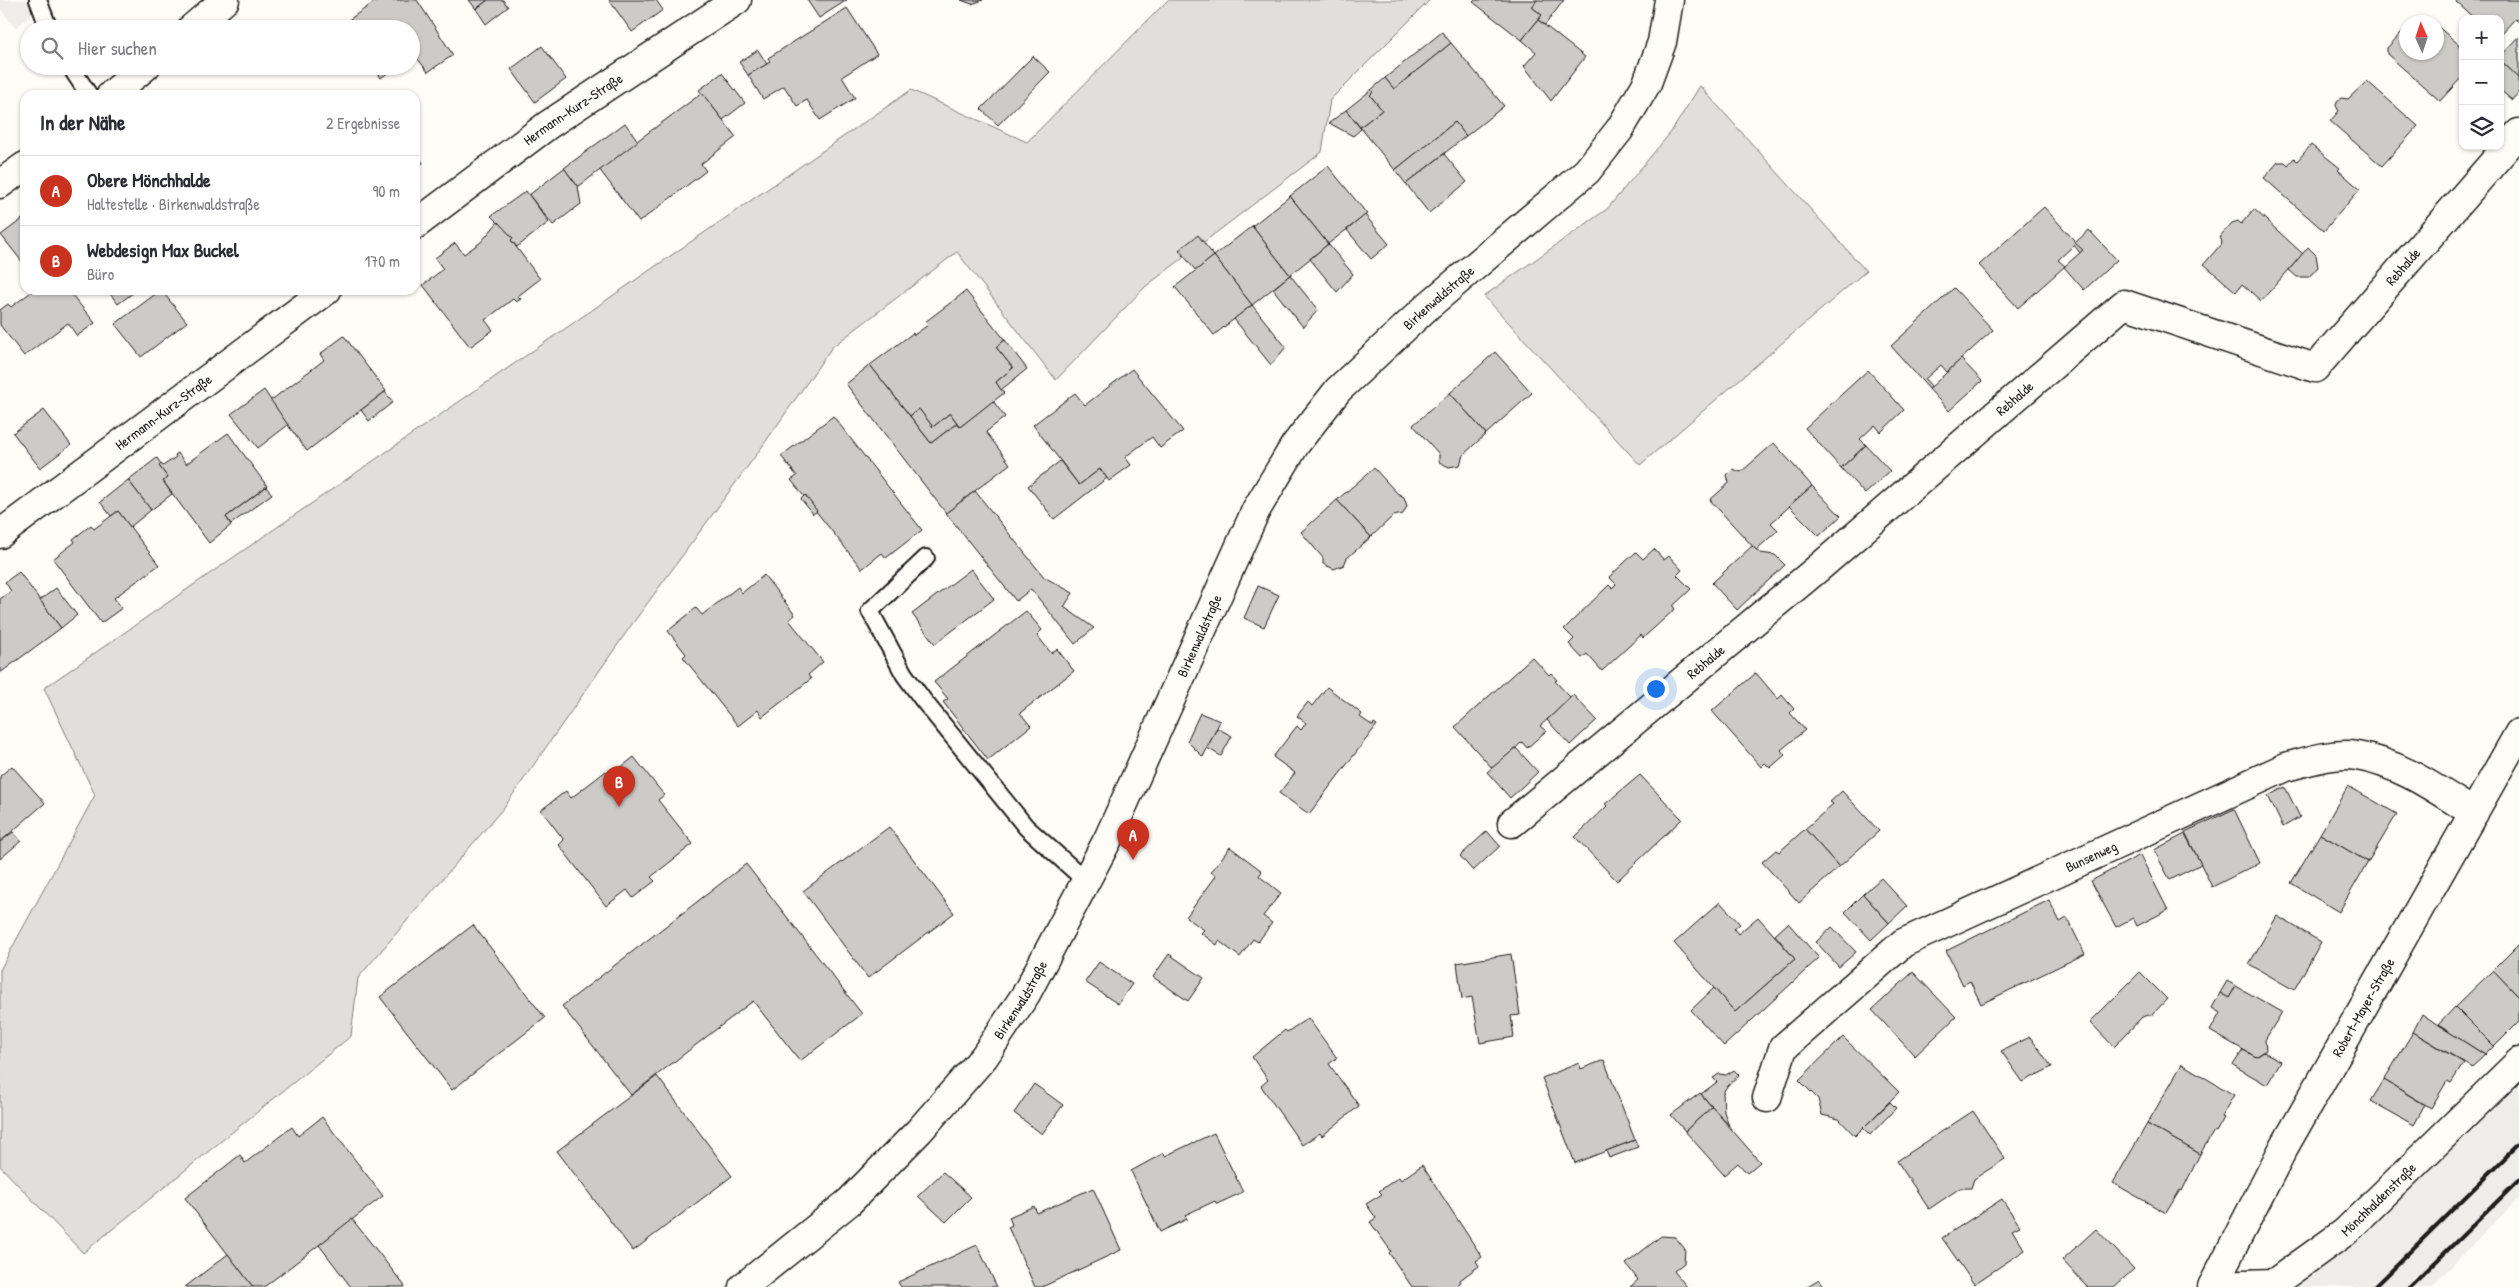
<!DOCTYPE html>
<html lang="de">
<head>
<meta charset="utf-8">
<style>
  :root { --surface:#fff; --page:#f7f7f7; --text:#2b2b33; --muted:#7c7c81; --line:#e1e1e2; --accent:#c8321e }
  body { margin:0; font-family:"Patrick Hand",sans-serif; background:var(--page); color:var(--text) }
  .controls { position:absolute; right:15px; top:15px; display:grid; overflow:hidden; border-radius:10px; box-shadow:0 1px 4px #0004 }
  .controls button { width:45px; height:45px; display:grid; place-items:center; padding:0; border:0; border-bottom:1px solid var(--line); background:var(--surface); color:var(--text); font:25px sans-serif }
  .compass { position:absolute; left:2399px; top:15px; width:45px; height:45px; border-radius:50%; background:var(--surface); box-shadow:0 1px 4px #0004; rotate:357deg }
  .you { position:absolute; left:1655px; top:688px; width:18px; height:18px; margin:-12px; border:4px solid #fff; border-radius:50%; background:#1a73e8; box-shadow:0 0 0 8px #1a73e833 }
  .badge { display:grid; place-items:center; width:32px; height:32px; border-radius:50%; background:var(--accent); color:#fff; font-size:16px; font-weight:700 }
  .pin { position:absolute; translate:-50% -41px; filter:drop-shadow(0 1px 2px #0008) }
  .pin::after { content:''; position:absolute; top:26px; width:18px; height:15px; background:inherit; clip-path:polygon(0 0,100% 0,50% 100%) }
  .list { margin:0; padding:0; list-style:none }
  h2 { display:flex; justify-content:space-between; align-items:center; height:65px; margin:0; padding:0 20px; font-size:21px }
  h2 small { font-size:16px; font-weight:400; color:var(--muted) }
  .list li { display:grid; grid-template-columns:32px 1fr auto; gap:15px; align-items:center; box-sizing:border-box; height:70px; padding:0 20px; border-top:1px solid var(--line) }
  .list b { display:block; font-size:19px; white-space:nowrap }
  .list p { margin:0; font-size:16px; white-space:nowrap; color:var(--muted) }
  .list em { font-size:16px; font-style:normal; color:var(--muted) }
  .icon { flex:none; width:28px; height:28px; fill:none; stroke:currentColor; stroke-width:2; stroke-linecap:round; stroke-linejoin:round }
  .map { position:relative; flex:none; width:2519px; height:1287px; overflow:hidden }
  .search { position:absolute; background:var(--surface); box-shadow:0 1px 4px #0004; left:20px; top:20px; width:400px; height:55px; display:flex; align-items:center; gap:12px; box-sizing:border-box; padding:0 18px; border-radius:28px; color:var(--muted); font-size:19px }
  .panel { position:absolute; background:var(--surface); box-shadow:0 1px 4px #0004; left:20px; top:90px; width:400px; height:205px; border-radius:15px }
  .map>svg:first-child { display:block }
  .built { fill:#eeede9 }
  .green { fill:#e0dfdb; stroke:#7e7e7c }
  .building { fill:#cccbc8; stroke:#1c1c1c }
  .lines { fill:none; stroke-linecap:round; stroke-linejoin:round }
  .service-casing { stroke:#1c1c1c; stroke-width:20 }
  .minor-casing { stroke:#1c1c1c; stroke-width:31 }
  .tertiary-casing { stroke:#1c1c1c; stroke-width:31 }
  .service { stroke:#fdfcf7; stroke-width:16 }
  .minor { stroke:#fdfcf7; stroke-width:28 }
  .tertiary { stroke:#fdfcf7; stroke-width:28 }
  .rail { stroke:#1c1c1c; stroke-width:4 }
  .labels { text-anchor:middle; stroke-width:4.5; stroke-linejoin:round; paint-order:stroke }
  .street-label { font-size:14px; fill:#1c1c1c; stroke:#fdfcf7 }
</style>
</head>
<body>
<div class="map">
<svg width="2519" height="1287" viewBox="0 0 2519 1287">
  <rect width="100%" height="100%" fill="#fdfcf7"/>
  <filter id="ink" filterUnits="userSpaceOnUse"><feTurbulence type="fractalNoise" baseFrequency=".02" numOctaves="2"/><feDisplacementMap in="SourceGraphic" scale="10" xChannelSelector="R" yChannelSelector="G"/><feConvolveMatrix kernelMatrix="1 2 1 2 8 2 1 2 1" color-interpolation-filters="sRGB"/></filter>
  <g filter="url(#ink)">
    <!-- built -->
    <g class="built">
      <polygon points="0,0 51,0 15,28 0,8"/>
      <polygon points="2519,1071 2519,1198 2431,1287 2297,1287"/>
    </g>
    <!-- green -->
    <g class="green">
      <polygon points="1168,0 1430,0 1330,100 1322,152 1145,287 1056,380 957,252 832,347 759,451 630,627 505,806 358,978 351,1036 83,1253 0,1166 0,970 95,795 44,688 911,90 1027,142"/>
      <polygon points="1700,86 1866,271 1640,465 1484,296 1607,209 1671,132"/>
    </g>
    <!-- building -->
    <g class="building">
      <polygon points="377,0 417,0 453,55 428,72 414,54 411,56 411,29 346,29 343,24"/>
      <polygon points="469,0 488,0 476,9"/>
      <polygon points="488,0 503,0 508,7 486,24 476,9"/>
      <polygon points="609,0 656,0 663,10 632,32"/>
      <polygon points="807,0 847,0 819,18"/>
      <polygon points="961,0 983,0 972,4"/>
      <polygon points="1475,0 1537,0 1532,7 1542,15 1522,40 1473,2"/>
      <polygon points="1537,0 1564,0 1545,25 1538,20 1542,15 1532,7"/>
      <polygon points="2457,0 2519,0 2519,22 2515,19 2500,35 2500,19 2475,19 2456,2"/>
      <polygon points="847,8 877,54 842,77 855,98 820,120 807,100 797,106 784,86 763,99 748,75 770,62 768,58"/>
      <polygon points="1538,20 1585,57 1551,101 1524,66 1536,52 1522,40"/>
      <polygon points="2436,25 2463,48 2463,76 2440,101 2387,54 2387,48 2402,32 2406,31 2406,52 2436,52"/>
      <polygon points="1442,32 1451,43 1394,89 1385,78"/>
      <polygon points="2519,37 2519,78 2500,60 2500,57"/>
      <polygon points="1451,43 1504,106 1466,136 1455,122 1395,170 1360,127 1382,110 1370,95 1373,92 1371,90 1385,78 1394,89"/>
      <polygon points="542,46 566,79 535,102 511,69"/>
      <polygon points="758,50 767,64 748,75 739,62"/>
      <polygon points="1033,56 1050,72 998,125 981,109"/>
      <polygon points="2500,60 2519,78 2519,92 2512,100 2500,90"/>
      <polygon points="373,66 397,66 381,78"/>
      <polygon points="722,73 745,103 723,120 699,90"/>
      <polygon points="2367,81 2418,126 2382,166 2330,121 2339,111 2336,106 2337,101 2341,98 2348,99"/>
      <polygon points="1371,90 1373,92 1370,95 1382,110 1360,127 1346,110"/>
      <polygon points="702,93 736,137 701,164 706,171 639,222 599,169"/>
      <polygon points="1346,110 1361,129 1353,136 1329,123"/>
      <polygon points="1455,122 1466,136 1406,184 1395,170"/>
      <polygon points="625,123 638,141 578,187 564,168"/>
      <polygon points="2311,145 2340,168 2338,170 2360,189 2324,231 2264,178 2278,162 2285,162 2288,165 2294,158 2297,161"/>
      <polygon points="415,152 423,163 415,169"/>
      <polygon points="1444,154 1467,182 1429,213 1406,184"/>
      <polygon points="1328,166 1367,214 1328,244 1290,196"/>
      <polygon points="564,168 578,187 581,204 553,225 529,195"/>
      <polygon points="526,191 549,222 517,247 511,240 513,238 491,216"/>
      <polygon points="1290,196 1328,244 1290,275 1252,226"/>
      <polygon points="2044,207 2083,250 2080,253 2074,245 2058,260 2065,266 2018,308 1979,265"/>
      <polygon points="2254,209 2303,254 2261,301 2242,284 2236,292 2204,264 2222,243 2220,236 2232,223 2238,221 2241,224"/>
      <polygon points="1365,215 1389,244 1371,259 1347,230"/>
      <polygon points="25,217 25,262 23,263 1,235"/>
      <polygon points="498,222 513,238 511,240 540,279 518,296 521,299 516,302 513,299 485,320 493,330 470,347 423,285 443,269 435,258 455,243 464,254 481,242"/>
      <polygon points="1252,226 1290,275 1252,305 1214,256"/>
      <polygon points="2089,230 2117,260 2084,290 2064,267 2083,250 2075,243"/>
      <polygon points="1198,235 1214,256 1196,271 1179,250"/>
      <polygon points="1328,244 1353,274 1337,292 1310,259"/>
      <polygon points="2308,247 2316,255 2318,267 2309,277 2297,277 2289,270"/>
      <polygon points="1214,256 1252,305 1214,335 1175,287"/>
      <polygon points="1290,275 1318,310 1303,327 1273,289"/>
      <polygon points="1954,288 1993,330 1947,372 1941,365 1925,379 1932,387 1929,389 1891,346"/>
      <polygon points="34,290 68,290 95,323 77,336 68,323 24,356 0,325 0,310 8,304 11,307"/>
      <polygon points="107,290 137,290 118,304"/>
      <polygon points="161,290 187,322 141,357 115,324"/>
      <polygon points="966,291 1005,340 996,347 1013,368 996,382 1004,393 960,427 950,413 933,427 919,409 910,416 870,365 913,333 914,335 928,325 925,322"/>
      <polygon points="1252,305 1286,347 1271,365 1234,319"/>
      <polygon points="344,336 386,391 307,451 270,401 324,360 320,354"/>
      <polygon points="1005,340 1027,369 1001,390 996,382 1013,368 996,347"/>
      <polygon points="1495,352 1532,393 1486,434 1450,393"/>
      <polygon points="1961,359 1982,381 1949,411 1929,389"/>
      <polygon points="870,365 931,443 957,423 960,427 993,401 1005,417 986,432 1010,464 946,513 846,384"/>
      <polygon points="1132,369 1183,431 1160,448 1152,437 1125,457 1131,465 1109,481 1100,469 1079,485 1033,425 1075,393 1085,405"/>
      <polygon points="1868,370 1904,410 1881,432 1875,425 1860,439 1866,445 1841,468 1805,428"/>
      <polygon points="264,390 288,425 258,448 231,414"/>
      <polygon points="385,392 393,402 369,421 361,410"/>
      <polygon points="1450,393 1486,434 1463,455 1460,465 1449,467 1439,462 1439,454 1413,425"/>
      <polygon points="919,409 933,427 950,413 957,423 931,443 910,416"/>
      <polygon points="44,410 71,445 40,468 13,433"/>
      <polygon points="833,416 922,530 886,558 882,553 862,569 791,480 797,476 781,456"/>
      <polygon points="228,433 267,486 226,517 231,525 209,543 163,481 168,478 159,466 161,464 163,466 176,457 175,455 178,453 186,464"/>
      <polygon points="1774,443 1812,486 1771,523 1778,530 1756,550 1710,500 1729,483 1727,475 1733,469 1741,472"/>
      <polygon points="1866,445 1890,471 1865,494 1841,468"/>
      <polygon points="157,458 161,464 159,466 168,478 163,481 172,494 151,510 128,480"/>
      <polygon points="1060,461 1079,485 1100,469 1107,478 1054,519 1028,486"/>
      <polygon points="1374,468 1397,493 1404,497 1407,506 1403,514 1393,516 1371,537 1337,500"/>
      <polygon points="128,480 151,510 130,527 118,511 111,516 100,502"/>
      <polygon points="1812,486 1841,516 1819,536 1789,506"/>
      <polygon points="266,487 272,494 231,524 226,517"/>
      <polygon points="975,491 1044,577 1073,593 1064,607 1094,628 1075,644 1031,589 1016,601 946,513"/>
      <polygon points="805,495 817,511 813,514 801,499"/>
      <polygon points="1337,500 1371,537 1347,558 1344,565 1334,569 1323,564 1323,558 1301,532"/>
      <polygon points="118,511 159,565 114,598 122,608 101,623 53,559 75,542 73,539 91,525 94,529"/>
      <polygon points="1752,546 1760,553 1775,555 1785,565 1737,610 1712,583"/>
      <polygon points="1654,549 1664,560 1669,556 1682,570 1677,575 1691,589 1673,606 1675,609 1643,638 1641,635 1602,671 1587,654 1582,658 1569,644 1574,639 1564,629 1609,585 1612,588 1616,584 1609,577 1636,552 1643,559"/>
      <polygon points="971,569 994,599 935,644 912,614"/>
      <polygon points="19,572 61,628 0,673 0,599 11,591 5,582"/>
      <polygon points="764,575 795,615 789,620 823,662 808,675 811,679 762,717 758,710 738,726 683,657 686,654 668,631 696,608 702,615 738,587 742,593"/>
      <polygon points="1258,586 1279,595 1264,627 1244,618"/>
      <polygon points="56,588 77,615 61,628 40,600"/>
      <polygon points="1026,611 1042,630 1037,635 1051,653 1057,649 1074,671 1020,713 1031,726 988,760 943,702 948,699 934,682"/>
      <polygon points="1532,657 1549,675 1551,673 1557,680 1555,681 1571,698 1540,726 1546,731 1527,748 1522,742 1493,769 1455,727"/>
      <polygon points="1756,673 1778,699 1782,695 1794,709 1790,713 1805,730 1781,750 1785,755 1770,768 1765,763 1761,767 1712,711"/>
      <polygon points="1327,687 1362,714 1360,717 1373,726 1374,723 1377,725 1309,814 1279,793 1295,773 1273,757 1297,726 1301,730 1306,723 1297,716 1308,702 1312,706"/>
      <polygon points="1573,695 1597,720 1570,745 1547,720"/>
      <polygon points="1200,713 1220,721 1203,757 1187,741"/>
      <polygon points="1217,728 1232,736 1221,756 1207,748"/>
      <polygon points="1516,748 1538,772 1510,798 1487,772"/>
      <polygon points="634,757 664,795 658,800 693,844 651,877 655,881 633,898 627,890 606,906 559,845 564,840 541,810 566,791 571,798 606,771 610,776"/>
      <polygon points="12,766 45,803 0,842 0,776"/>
      <polygon points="1640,775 1682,819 1617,881 1575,837 1607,806 1605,804"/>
      <polygon points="2348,786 2397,814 2368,862 2320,834"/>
      <polygon points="2285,787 2300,817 2283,827 2268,796"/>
      <polygon points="1842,791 1879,831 1839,867 1805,829 1833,804 1830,802"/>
      <polygon points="2234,809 2260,863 2212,887 2185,832"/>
      <polygon points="889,827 954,913 868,978 803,891"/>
      <polygon points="1805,829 1839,867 1799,903 1762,862 1776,850 1779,852"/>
      <polygon points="1487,831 1500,846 1473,871 1460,856"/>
      <polygon points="13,832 21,841 0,859 0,842"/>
      <polygon points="2185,834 2201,864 2170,880 2154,850"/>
      <polygon points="2320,834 2368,862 2339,912 2291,883"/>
      <polygon points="1230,847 1262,871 1259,876 1281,893 1263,916 1272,923 1258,942 1253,939 1240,957 1219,941 1217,945 1201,933 1204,930 1186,917 1216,876 1211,872"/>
      <polygon points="2140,855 2168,910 2137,926 2133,918 2116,927 2091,881"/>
      <polygon points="746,864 862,1014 800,1061 753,1001 631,1095 562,1006"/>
      <polygon points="1881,878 1907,906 1889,923 1863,894"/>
      <polygon points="1863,894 1889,923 1871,940 1845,912"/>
      <polygon points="2049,900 2060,922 2067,918 2085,954 1981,1004 1970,981 1963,985 1946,951"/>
      <polygon points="1720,902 1740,924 1734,929 1738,934 1758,917 1795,959 1735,1012 1674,943"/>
      <polygon points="2277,916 2321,942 2294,990 2249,964"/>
      <polygon points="1788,923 1819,958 1724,1046 1691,1010 1714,988 1735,1012 1795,959 1775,935"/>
      <polygon points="473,925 545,1018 452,1090 380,997"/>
      <polygon points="1832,927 1856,952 1839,967 1816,942"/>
      <polygon points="2519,944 2519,997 2493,970"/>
      <polygon points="1169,954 1204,978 1188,1001 1153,977"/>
      <polygon points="1511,954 1520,1015 1511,1016 1514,1037 1480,1043 1472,997 1462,999 1457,963"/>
      <polygon points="1099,962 1132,984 1118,1004 1085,982"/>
      <polygon points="2493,970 2519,997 2519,1021 2494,1046 2455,1007"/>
      <polygon points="1913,972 1956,1017 1915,1056 1872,1010"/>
      <polygon points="2140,972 2167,999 2153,1014 2142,1017 2114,1047 2090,1022"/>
      <polygon points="2227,981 2236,986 2229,998 2220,993"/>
      <polygon points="2236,986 2282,1012 2265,1040 2266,1050 2256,1057 2210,1031 2220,1013 2212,1008 2220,993 2229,998"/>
      <polygon points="2455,1007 2494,1046 2485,1055 2438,1025"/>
      <polygon points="2422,1014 2438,1025 2485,1055 2472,1067 2413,1032"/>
      <polygon points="1308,1018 1337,1058 1329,1064 1359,1106 1322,1136 1320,1133 1302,1145 1261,1086 1268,1080 1252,1057 1285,1030 1287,1032"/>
      <polygon points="2413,1032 2464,1063 2451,1083 2447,1081 2431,1108 2384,1080"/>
      <polygon points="1843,1037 1899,1092 1855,1136 1839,1119 1822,1115 1818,1099 1799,1080"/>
      <polygon points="2030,1037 2052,1067 2023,1082 2001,1051"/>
      <polygon points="2243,1050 2256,1057 2264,1052 2281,1061 2267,1085 2233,1065"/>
      <polygon points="1604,1060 1635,1140 1575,1163 1542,1078 1579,1063 1581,1069"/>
      <polygon points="2182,1064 2234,1095 2221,1117 2224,1118 2216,1132 2214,1131 2200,1154 2147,1124"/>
      <polygon points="1734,1070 1739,1075 1727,1086 1723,1093 1724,1112 1729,1126 1701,1094 1717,1082 1713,1078 1719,1074 1726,1075"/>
      <polygon points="657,1076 732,1176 633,1251 557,1151"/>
      <polygon points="2384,1080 2425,1105 2414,1125 2371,1101"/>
      <polygon points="1034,1084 1063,1105 1042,1134 1014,1113"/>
      <polygon points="1700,1093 1712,1107 1685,1131 1671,1115"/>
      <polygon points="1890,1102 1896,1108 1870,1135 1863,1128"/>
      <polygon points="1712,1107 1760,1162 1747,1173 1738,1163 1724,1175 1685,1131"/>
      <polygon points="1973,1111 2005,1159 1974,1179 1971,1188 1960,1188 1929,1209 1897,1161"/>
      <polygon points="322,1117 383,1196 264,1287 253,1287 185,1198 240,1155 245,1163 292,1127 298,1136"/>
      <polygon points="2147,1124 2200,1154 2182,1191 2180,1190 2166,1213 2113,1183"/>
      <polygon points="1214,1133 1243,1192 1217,1204 1215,1201 1185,1215 1187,1219 1160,1232 1131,1171 1164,1153 1165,1156"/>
      <polygon points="1635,1140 1638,1147 1609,1158 1606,1151"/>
      <polygon points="1422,1165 1482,1257 1476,1261 1479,1266 1460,1280 1461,1282 1455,1287 1412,1287 1389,1253 1391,1251 1370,1222 1376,1218 1366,1204 1382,1194 1379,1191 1399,1177 1401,1180"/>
      <polygon points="943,1172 971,1197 946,1222 918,1196"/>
      <polygon points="1093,1188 1121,1250 1042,1287 1035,1287 1008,1227 1012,1225 1009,1217 1034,1206 1037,1213"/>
      <polygon points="2002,1199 2020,1226 2012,1230 2025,1250 1974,1284 1942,1238"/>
      <polygon points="352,1219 404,1285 405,1287 351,1287 319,1245"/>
      <polygon points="2096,1229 2134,1269 2114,1287 2088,1287 2062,1260"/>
      <polygon points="1661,1236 1675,1237 1685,1249 1684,1263 1674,1271 1687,1287 1630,1287 1638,1280 1626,1264"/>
      <polygon points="977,1245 997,1287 901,1287 898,1282"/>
      <polygon points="228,1254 253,1287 185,1287"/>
      <polygon points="1819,1279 1825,1287 1806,1287"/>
    </g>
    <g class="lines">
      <!-- service casing -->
      <g class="service-casing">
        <g id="service">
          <polyline points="38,0 49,29"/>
          <polyline points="70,66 89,95"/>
          <polyline points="926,558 870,611 904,674 923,700 1026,827 1086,881"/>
        </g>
      </g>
      <!-- minor casing -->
      <g class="minor-casing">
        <g id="minor">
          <polyline points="191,29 225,0"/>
          <polyline points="111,95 146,66"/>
          <polyline points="0,184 25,166"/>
          <path id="s1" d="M415,225L548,125L737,0"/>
          <path id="s2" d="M0,534L327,290"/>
          <path id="s3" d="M1512,823L1822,565L2124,304L2315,368L2519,133"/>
          <path id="s4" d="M1767,1098L1783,1048L1903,943L2286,767C2308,761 2335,752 2357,756C2400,763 2437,790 2474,813"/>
          <path id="s5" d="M2213,1285L2274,1283L2345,1232L2519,1062"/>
        </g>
      </g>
      <!-- tertiary casing -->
      <g class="tertiary-casing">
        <g id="tertiary">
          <path id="s6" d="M743,1287L849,1202L919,1131L984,1057L1026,994L1108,839L1256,510L1295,445L1338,390L1428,306L1587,171L1620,129L1647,83L1662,42L1669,0"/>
          <path id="s7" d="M2212,1287L2284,1147L2519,733"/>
        </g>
      </g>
      <!-- service -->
      <use href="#service" class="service"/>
      <!-- minor -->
      <use href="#minor" class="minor"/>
      <!-- tertiary -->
      <use href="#tertiary" class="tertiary"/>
      <!-- rail -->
      <g class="rail">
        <polyline points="2374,1287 2519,1144"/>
        <polyline points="2410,1287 2519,1180"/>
      </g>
    </g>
  </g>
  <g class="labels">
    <!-- street labels -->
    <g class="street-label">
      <text dy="5" stroke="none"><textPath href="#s1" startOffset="196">Hermann-Kurz-Straße</textPath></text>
      <text dy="5" stroke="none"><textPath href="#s3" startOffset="1138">Rebhalde</textPath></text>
      <text dy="5" stroke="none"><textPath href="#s6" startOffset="1228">Birkenwaldstraße</textPath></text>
      <text dy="5" stroke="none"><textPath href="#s3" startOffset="658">Rebhalde</textPath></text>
      <text dy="5" stroke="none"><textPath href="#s2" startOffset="204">Hermann-Kurz-Straße</textPath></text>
      <text dy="5" stroke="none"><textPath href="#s6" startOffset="808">Birkenwaldstraße</textPath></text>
      <text dy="5" stroke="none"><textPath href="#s3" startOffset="252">Rebhalde</textPath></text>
      <text dy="5" stroke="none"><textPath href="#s4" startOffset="419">Bunsenweg</textPath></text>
      <text dy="5" stroke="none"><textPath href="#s6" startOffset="402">Birkenwaldstraße</textPath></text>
      <text dy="5" stroke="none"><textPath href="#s7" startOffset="318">Robert-Mayer-Straße</textPath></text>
      <text dy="5" stroke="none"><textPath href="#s5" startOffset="195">Mönchhaldenstraße</textPath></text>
    </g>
  </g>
</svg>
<div class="controls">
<button>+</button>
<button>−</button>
<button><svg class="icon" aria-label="layers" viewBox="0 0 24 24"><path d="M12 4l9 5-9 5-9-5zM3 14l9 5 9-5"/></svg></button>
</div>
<svg class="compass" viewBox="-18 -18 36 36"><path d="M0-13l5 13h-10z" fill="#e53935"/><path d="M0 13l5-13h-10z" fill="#7c7c81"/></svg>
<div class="you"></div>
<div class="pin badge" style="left:1133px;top:860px">A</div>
<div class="pin badge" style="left:619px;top:807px">B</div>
<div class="search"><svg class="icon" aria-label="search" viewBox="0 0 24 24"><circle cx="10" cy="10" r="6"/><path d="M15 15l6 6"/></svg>Hier suchen</div>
<section class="panel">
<h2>In der Nähe<small>2 Ergebnisse</small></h2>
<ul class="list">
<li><span class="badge">A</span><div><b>Obere Mönchhalde</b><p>Haltestelle · Birkenwaldstraße</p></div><em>90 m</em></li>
<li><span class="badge">B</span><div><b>Webdesign Max Buckel</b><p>Büro</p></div><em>170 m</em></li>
</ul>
</section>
</div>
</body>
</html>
